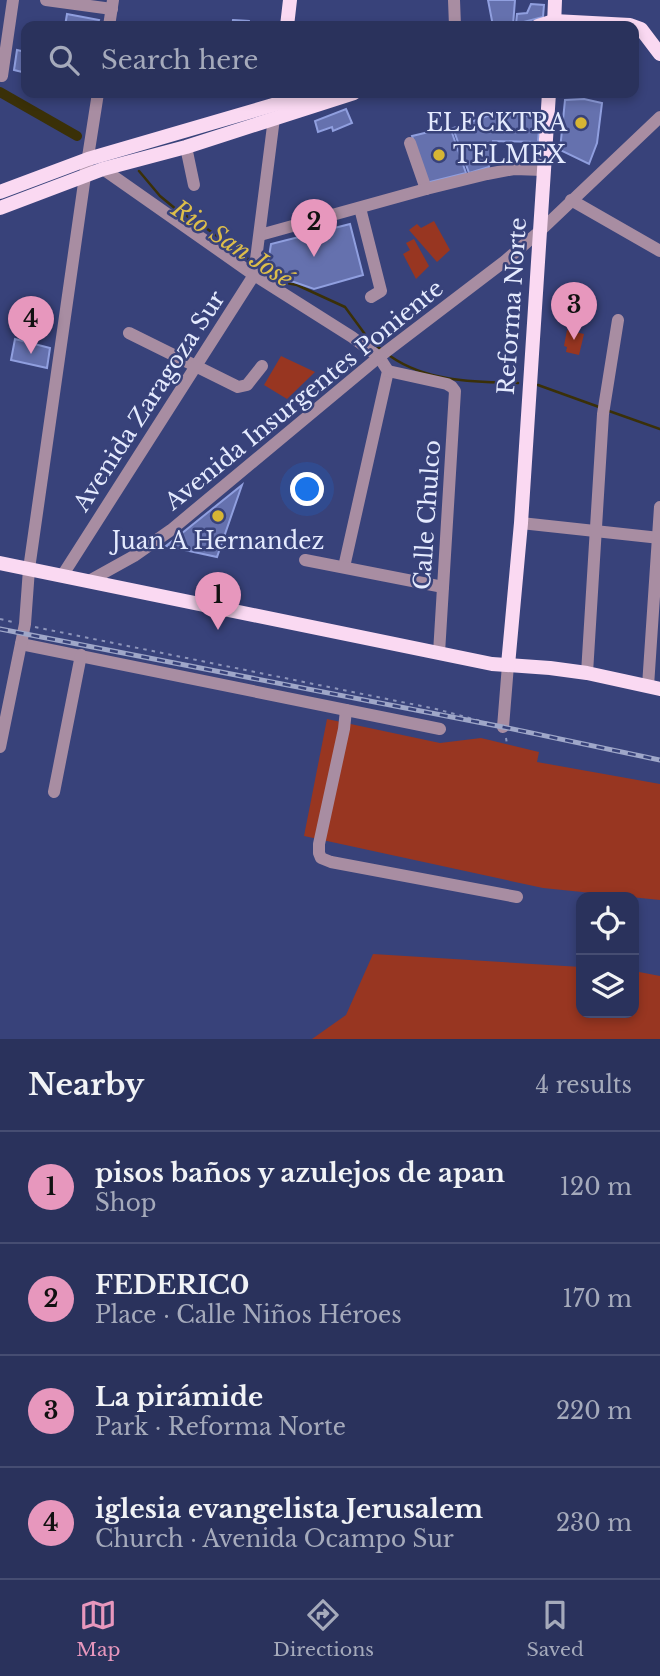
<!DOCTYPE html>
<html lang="en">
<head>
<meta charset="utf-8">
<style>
  :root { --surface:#2a325c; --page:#363e65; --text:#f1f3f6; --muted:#a5aabb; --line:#464d72; --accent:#e797bd }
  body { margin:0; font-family:"Libre Baskerville",serif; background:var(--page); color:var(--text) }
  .controls { position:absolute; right:21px; bottom:21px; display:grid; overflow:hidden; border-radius:14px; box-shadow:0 4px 10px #0003 }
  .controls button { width:63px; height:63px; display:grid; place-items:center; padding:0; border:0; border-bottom:2px solid var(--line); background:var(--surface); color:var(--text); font:35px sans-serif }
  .you { position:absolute; left:308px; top:490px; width:24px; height:24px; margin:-18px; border:5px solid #fff; border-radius:50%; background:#1a73e8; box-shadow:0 0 0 10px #1a73e833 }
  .badge { display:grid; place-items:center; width:46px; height:46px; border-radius:50%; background:var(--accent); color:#111; font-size:23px; font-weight:700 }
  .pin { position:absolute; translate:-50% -58px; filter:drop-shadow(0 2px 4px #0008) }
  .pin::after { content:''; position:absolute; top:37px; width:24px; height:21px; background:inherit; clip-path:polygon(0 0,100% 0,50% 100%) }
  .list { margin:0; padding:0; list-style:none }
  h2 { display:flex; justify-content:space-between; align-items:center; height:91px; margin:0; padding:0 28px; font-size:30px }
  h2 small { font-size:23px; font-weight:400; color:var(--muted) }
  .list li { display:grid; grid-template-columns:46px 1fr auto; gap:21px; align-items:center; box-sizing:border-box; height:112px; padding:0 28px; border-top:2px solid var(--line) }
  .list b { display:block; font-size:26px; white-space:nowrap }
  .list p { margin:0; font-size:23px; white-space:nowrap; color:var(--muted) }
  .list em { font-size:23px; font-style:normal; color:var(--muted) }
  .icon { flex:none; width:38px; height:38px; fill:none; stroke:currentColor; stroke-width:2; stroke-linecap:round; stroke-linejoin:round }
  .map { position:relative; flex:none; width:660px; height:1039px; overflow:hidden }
  .search { position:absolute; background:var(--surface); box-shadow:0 4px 10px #0003; left:21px; right:21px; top:21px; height:77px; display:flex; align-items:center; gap:18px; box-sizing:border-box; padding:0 24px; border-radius:14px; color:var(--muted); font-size:26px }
  .sheet { height:539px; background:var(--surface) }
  nav { display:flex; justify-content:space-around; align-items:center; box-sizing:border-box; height:98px; border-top:2px solid var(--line); background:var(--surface); font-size:19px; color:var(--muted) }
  nav a { display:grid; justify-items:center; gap:4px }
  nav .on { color:var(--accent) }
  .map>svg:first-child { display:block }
  .green { fill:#983621 }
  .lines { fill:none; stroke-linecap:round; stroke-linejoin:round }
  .stream { stroke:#3a3008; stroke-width:2.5 }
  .canal { stroke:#3a3008; stroke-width:10 }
  .building { fill:#6571ae; stroke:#909fdf; stroke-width:2 }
  .path { stroke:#8d95bb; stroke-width:2; stroke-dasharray:3.5 5; stroke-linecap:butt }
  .minor { stroke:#a88da2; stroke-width:12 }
  .major { stroke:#fad9f2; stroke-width:14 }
  .rail-casing { stroke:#9fa7c9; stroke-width:5 }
  .rail { stroke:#38427a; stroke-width:2.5; stroke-dasharray:8; stroke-linecap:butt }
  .poi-dot { fill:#d6b534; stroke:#38427a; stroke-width:2.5 }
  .labels { text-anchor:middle; stroke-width:5; stroke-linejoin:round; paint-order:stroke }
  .poi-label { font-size:23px; fill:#e4eafe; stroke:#38427a; text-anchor:end }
  .street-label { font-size:23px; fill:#e4eafe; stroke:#38427a }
  .water-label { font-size:24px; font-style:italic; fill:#ddbe4a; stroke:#38427a }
</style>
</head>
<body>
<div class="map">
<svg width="660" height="1039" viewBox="0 0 660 1039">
  <rect width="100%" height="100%" fill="#38427a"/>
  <!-- green -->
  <g class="green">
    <polygon points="434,221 450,250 437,262 409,230 417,224 421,228"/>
    <polygon points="414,239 429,266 416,279 403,254 410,250 406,243"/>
    <polygon points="567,330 584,334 579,355 566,352 567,347 564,346"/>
    <polygon points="281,356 315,372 287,399 264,385"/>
    <polygon points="327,719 440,743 481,738 539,752 537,762 660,784 660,900 543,888 304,836"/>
    <polygon points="373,954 581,967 581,1013 634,1013 634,971 660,976 660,1039 312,1039 346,1015"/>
  </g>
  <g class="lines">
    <!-- stream -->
    <g class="stream">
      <polyline points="139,171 160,196 177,210 206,228 252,262"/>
      <polyline points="261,268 282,282 297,285 345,307 370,341 382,350"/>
      <path d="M390,356C427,382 475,382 518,383"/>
      <polyline points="538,385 599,407"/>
      <polyline points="609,411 660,429"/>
    </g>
    <!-- canal -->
    <polyline class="canal" points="0,92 77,136"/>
  </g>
  <!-- building -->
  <g class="building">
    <polygon points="488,0 515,0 513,25 493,26"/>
    <polygon points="531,4 544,5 543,17 516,24 517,14 527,13"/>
    <polygon points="67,14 99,20 97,26 65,26"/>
    <polygon points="233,20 249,21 250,26 232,26"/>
    <polygon points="17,50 26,52 26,73 14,70"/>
    <polygon points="584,99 602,103 597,143 589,164 560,150 565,100"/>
    <polygon points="346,109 352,123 333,131 332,127 318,132 315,121"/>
    <polygon points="496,113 540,117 538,142 493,141 489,167 469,173 453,128"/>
    <polygon points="450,127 466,173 426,183 412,136"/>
    <polygon points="350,224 363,275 314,289 294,282 283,280 267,269 271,244"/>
    <polygon points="15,339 50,348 47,368 11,360"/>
    <polygon points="242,485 217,557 166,546"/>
  </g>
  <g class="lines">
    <!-- path -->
    <g class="path">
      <polyline points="0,619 13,622"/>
      <polyline points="35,627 436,709 492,724"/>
      <polyline points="506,738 507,744"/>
    </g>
    <!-- minor -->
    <g class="minor">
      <polyline points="46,0 112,9"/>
      <polyline points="454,0 455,26"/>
      <polyline points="109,26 113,0"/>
      <polyline points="2,76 13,0"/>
      <polyline points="410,143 426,189"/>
      <polyline points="186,147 194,185"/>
      <polyline points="103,169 254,275 352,337 379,357 388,371 344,567"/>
      <polyline points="571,200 660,251"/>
      <polyline points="360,208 381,291 371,297"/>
      <polyline points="260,235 426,189 487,174 514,169 543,170"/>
      <polyline points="129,333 238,387 247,385 262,366"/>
      <polyline points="388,371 447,384 452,387 455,391 439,653"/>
      <polyline points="521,523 660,538"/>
      <polyline points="305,560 443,587"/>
      <polyline points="62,576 254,275 274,118"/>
      <polyline points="89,581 134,556 171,530 379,357 505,261 540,231 660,117"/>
      <polyline points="21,644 440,729"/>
      <polyline points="587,673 603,414 618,320"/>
      <polyline points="648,686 660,507"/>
      <polyline points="346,710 344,729 319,844 319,853 321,858 331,862 517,897"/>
      <polyline points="503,727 508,665"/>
      <polyline points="0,747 25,624 29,569 85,176 98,93"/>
      <polyline points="54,792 81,655"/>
    </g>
    <!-- major -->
    <g class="major">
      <polyline points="287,26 290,0"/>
      <polyline points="538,26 554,21 630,25 641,29 660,54"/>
      <polyline points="554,26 555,0"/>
      <polyline points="0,192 88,159 314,93"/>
      <polyline points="0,208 103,169 186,147 354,93"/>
      <polyline points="0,563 492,664 550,668 587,673 660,689"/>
      <polyline points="508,665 521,523 549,93"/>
    </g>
    <!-- rail casing -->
    <g class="rail-casing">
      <polyline id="rail" points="0,629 503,727 660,760"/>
    </g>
    <!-- rail -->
    <use href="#rail" class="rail"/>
  </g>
  <!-- markers -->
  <g class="poi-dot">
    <circle cx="581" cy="123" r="7"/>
    <circle cx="439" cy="155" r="7"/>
    <circle cx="218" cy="516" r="7"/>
  </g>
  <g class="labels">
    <!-- poi labels -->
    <g class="poi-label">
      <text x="567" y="131">ELECKTRA</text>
      <text x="453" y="163" text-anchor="start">TELMEX</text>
      <text x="218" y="549" text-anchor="middle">Juan A Hernandez</text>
    </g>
    <!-- street labels -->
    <g class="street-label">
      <text transform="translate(512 306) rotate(-86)" y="8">Reforma Norte</text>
      <text transform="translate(304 395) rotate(-39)" y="8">Avenida Insurgentes Poniente</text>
      <text transform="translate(149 401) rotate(-57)" y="8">Avenida Zaragoza Sur</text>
      <text transform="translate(427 515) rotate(-86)" y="8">Calle Chulco</text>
    </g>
    <!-- water labels -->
    <g class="water-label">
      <text transform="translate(232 244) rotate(33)" y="8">Rio San José</text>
    </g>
  </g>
</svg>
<div class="controls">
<button><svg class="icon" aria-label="locate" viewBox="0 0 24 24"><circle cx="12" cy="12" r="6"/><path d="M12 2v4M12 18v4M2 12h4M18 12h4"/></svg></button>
<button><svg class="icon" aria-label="layers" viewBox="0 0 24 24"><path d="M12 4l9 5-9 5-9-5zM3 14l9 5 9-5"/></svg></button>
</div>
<div class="you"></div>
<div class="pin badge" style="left:218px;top:630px">1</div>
<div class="pin badge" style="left:314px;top:257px">2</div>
<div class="pin badge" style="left:574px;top:340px">3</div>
<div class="pin badge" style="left:31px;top:354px">4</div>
<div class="search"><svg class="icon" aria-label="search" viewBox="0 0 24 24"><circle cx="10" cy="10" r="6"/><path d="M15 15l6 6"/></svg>Search here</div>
</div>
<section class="sheet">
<h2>Nearby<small>4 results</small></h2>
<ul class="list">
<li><span class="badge">1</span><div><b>pisos baños y azulejos de apan</b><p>Shop</p></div><em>120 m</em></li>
<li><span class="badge">2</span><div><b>FEDERIC0</b><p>Place · Calle Niños Héroes</p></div><em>170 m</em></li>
<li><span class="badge">3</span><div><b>La pirámide</b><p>Park · Reforma Norte</p></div><em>220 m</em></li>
<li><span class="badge">4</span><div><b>iglesia evangelista Jerusalem</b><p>Church · Avenida Ocampo Sur</p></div><em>230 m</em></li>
</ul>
</section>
<nav>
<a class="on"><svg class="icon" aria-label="map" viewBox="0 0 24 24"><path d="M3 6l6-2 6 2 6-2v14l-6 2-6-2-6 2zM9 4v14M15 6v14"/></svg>Map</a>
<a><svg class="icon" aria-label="directions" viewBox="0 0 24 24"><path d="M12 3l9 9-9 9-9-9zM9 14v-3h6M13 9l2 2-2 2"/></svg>Directions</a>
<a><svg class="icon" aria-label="saved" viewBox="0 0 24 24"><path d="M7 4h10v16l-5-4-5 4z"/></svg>Saved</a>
</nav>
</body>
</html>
